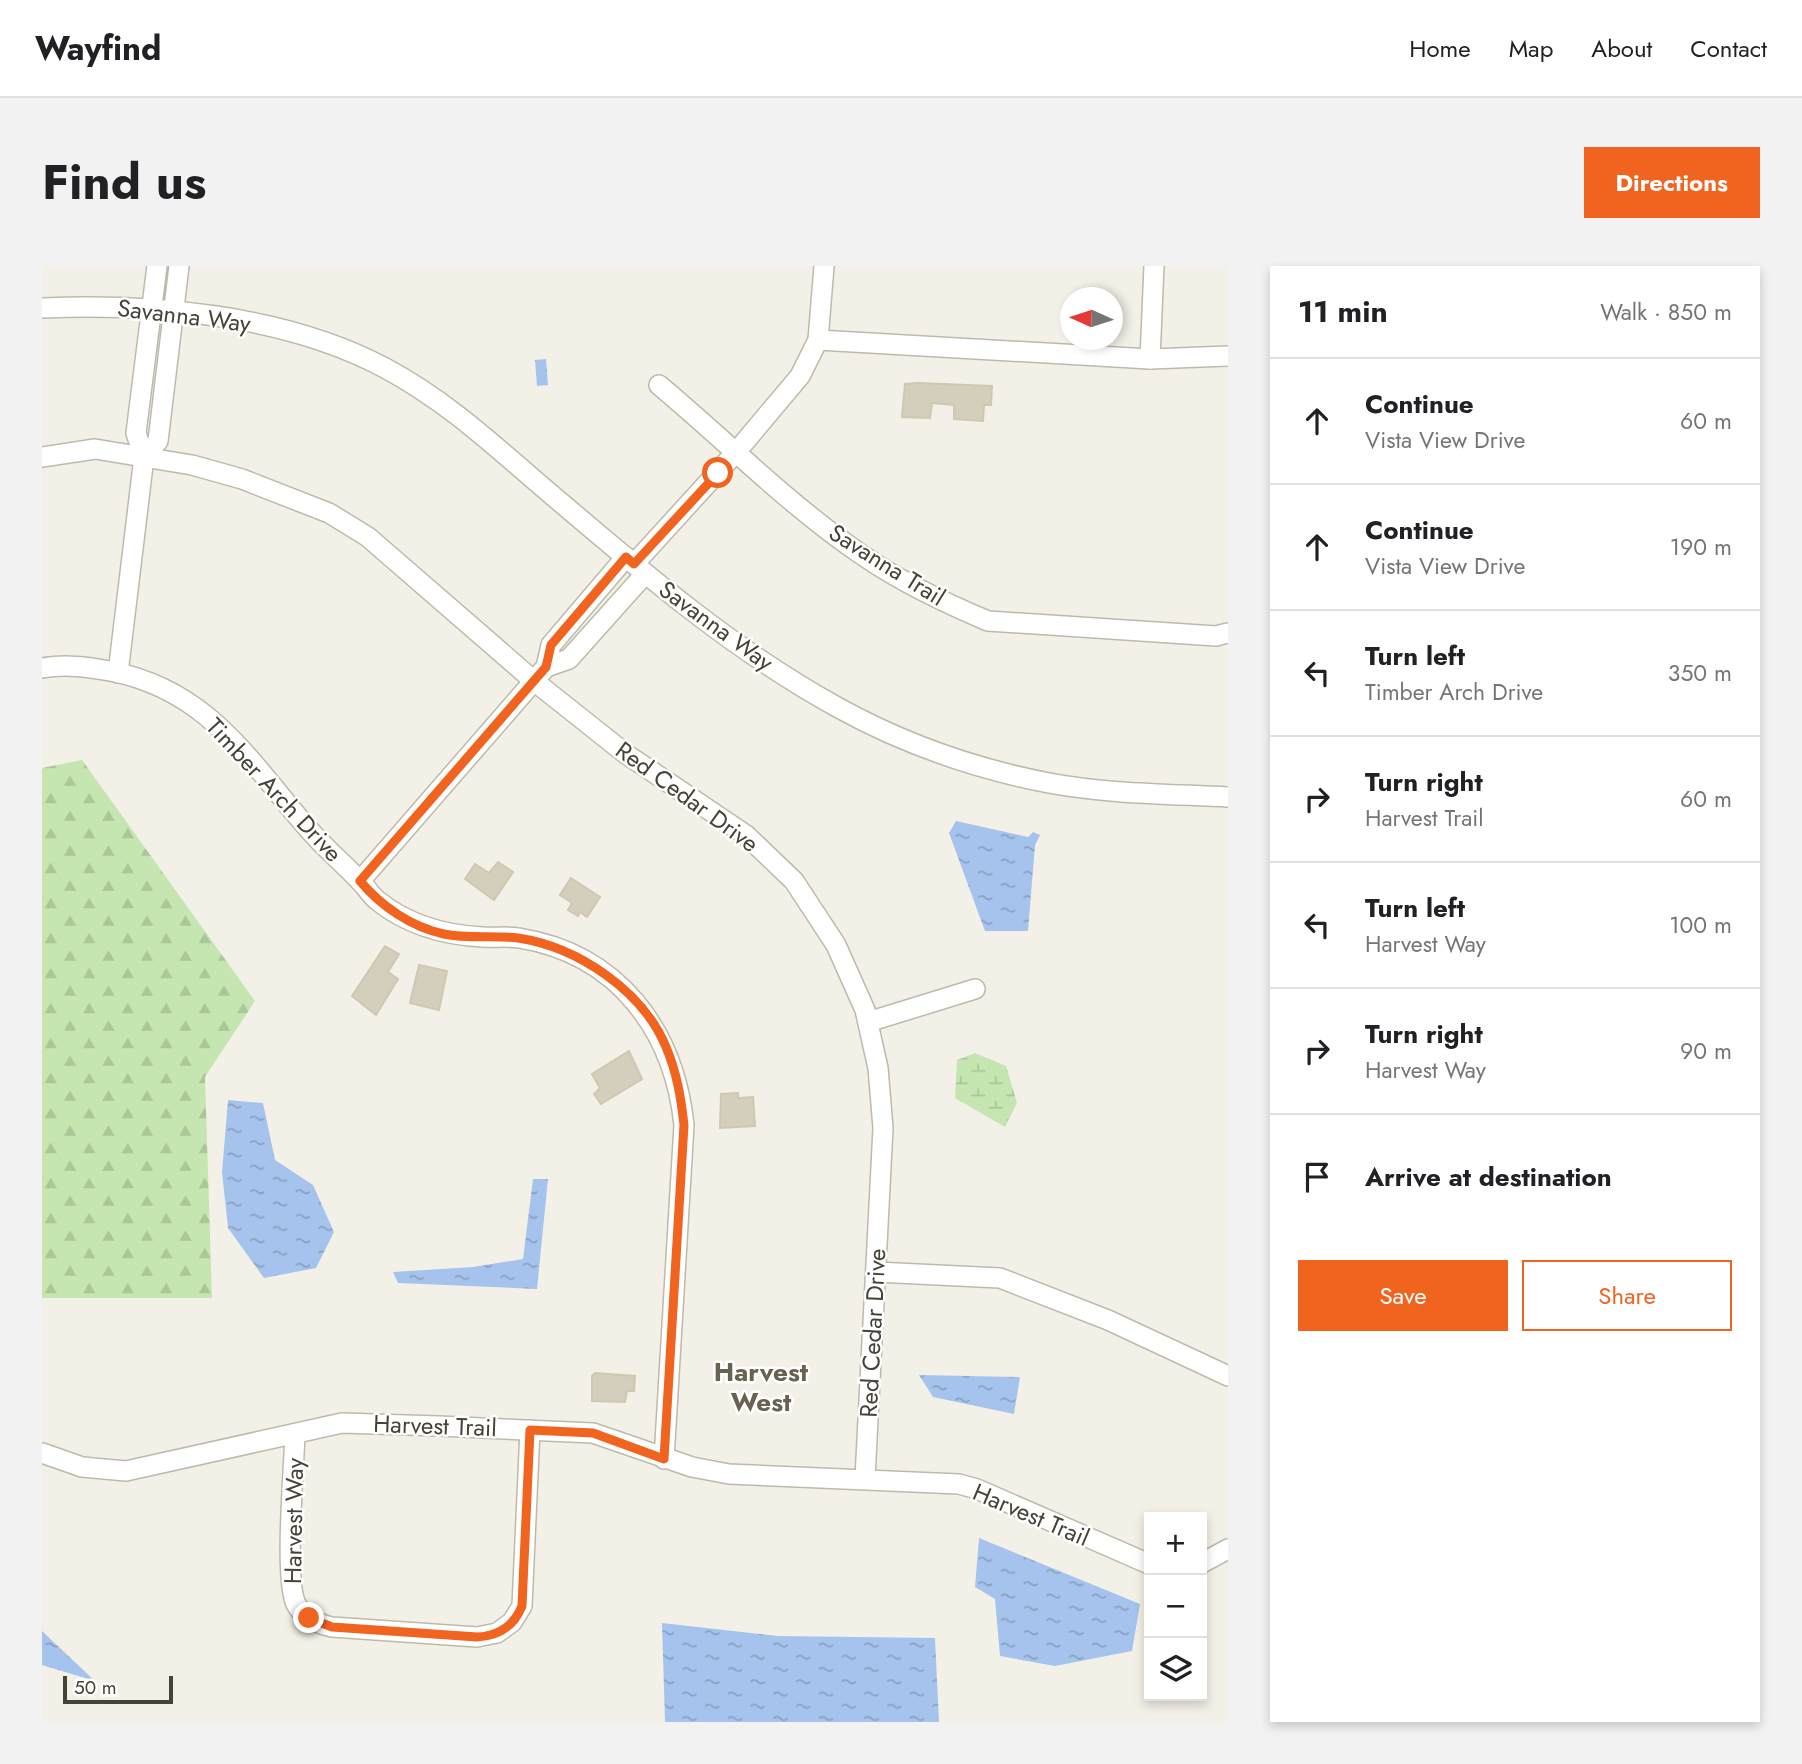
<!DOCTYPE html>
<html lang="en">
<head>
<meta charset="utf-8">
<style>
  :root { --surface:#fff; --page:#f2f2f2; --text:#202124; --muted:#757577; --line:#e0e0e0; --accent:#f06420 }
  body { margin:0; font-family:Jost,sans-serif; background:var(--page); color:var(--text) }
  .controls { position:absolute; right:21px; bottom:21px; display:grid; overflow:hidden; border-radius:0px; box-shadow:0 4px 10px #0003 }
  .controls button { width:63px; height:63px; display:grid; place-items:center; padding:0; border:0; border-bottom:2px solid var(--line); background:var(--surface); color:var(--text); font:35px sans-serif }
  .compass { position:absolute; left:1018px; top:21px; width:63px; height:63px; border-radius:50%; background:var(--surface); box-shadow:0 4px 10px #0003; rotate:273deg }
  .scale { position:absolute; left:21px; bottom:18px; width:110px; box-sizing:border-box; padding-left:7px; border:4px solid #454236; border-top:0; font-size:19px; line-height:24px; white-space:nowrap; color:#454236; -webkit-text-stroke:5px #fff; paint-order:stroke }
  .stop { position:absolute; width:21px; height:21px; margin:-16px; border:5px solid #f06420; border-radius:50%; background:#fff }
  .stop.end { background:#f06420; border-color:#fff; box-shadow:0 2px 7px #0008 }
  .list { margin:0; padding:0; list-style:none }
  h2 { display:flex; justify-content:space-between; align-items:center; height:91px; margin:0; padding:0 28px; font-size:30px }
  h2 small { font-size:23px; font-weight:400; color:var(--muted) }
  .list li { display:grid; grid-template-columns:46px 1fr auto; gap:21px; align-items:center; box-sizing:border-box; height:126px; padding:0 28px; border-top:2px solid var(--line) }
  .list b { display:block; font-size:26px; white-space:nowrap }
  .list p { margin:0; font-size:23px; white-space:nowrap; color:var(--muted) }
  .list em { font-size:23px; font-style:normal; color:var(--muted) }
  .actions { display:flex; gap:14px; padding:21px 28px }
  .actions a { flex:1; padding:16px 0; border:2px solid var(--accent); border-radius:0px; text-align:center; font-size:24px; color:var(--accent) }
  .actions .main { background:var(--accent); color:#fff }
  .icon { flex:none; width:38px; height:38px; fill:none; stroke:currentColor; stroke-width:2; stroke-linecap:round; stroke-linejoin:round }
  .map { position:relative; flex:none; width:1186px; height:1456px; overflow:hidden; border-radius:0px }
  header { display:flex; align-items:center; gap:42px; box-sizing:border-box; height:98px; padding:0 35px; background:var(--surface); border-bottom:2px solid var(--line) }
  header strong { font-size:33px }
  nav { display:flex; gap:38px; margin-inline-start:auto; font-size:24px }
  .intro { display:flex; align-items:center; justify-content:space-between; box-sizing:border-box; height:168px; padding:0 42px }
  h1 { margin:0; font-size:49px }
  .button { padding:18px 32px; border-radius:0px; background:var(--accent); color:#fff; font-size:24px; font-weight:700 }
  main { display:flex; gap:42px; padding:0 42px }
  aside { flex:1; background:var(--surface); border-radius:0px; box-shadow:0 4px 10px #0003 }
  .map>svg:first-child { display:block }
  .forest { fill:url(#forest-firs) }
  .wetland { fill:url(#wetland-marsh) }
  .water { fill:url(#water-ripples) }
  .building { fill:#d4cfbd; stroke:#cec8b0; stroke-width:2 }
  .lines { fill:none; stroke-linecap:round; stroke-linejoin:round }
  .minor-casing { stroke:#bebaaa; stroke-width:22 }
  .minor { stroke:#fff; stroke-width:19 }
  .route { stroke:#f06420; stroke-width:9 }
  .labels { text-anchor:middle; stroke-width:5; stroke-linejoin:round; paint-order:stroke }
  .street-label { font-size:24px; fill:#454236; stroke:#fff }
  .neighbourhood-label { font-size:26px; font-weight:bold; fill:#68624e; stroke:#fff }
</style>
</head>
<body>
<header>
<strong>Wayfind</strong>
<nav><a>Home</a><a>Map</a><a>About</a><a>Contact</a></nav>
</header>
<div class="intro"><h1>Find us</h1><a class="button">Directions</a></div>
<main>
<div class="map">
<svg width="1186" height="1456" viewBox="0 0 1186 1456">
  <defs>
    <pattern id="forest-firs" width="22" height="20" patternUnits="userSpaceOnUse" patternTransform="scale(1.75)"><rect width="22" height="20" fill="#c5e5b1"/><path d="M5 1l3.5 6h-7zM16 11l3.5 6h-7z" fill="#abc699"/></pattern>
    <pattern id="wetland-marsh" width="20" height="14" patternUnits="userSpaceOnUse" patternTransform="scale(1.75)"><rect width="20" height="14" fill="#c5e5b1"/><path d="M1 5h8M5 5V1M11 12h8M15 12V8" fill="none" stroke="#abc699"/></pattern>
    <pattern id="water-ripples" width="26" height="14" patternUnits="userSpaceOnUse" patternTransform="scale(1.75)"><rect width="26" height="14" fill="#a6c3ed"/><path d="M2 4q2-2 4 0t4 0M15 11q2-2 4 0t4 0" fill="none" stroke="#89a0c1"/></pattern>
  </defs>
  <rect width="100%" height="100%" fill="#f3f1e7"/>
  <!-- forest -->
  <polygon class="forest" points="40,494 213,735 163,811 170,1032 0,1032 0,502"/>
  <!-- wetland -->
  <polygon class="wetland" points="933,787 964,800 975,837 963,861 913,832 915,794"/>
  <!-- water -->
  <g class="water">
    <polygon points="504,93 506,119 495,120 493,94"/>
    <polygon points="914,555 986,571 991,566 998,569 993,579 986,665 943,665 907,567"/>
    <polygon points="186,834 221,837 233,894 271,919 292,966 274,1002 222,1012 186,962 180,906"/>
    <polygon points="491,913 506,913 495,1023 356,1017 351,1006 431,1001 481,993"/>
    <polygon points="877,1109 978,1111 972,1148 891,1131"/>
    <polygon points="937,1272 1098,1338 1090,1385 1013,1400 958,1390 953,1333 933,1321"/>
    <polygon points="620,1357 736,1370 893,1372 897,1456 623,1456"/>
    <polygon points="0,1365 53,1415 0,1399"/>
  </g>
  <!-- building -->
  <g class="building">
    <polygon points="875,117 950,120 949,139 942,139 941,155 912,153 912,139 890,137 888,152 860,151 863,118"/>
    <polygon points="456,596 471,606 452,634 423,613 433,598 447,607"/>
    <polygon points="529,612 558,631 545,651 538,646 536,650 526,644 530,637 518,629"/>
    <polygon points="343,680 357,688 346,706 356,713 334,749 310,730"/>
    <polygon points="377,699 405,705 397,744 368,737"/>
    <polygon points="587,785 600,813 559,838 552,828 558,822 550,808"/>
    <polygon points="696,827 696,832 711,831 713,860 678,862 679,828"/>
    <polygon points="553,1107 593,1110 592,1125 585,1125 583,1136 550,1135 550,1110"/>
  </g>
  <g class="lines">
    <!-- minor casing -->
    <g class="minor-casing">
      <g id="minor">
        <polyline points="115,0 94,167 102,191 116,175 137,0"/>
        <path d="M0,42C110,37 244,49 343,102C409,137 461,188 517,235C605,310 693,385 795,441C860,477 934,503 1007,517C1066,528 1126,528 1186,531"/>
        <polyline points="776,74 1108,93 1186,90"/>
        <polyline points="1108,93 1112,0"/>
        <path d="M617,119C685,176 749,241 823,291C861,317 903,337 946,355L1174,370L1186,367"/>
        <polyline points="0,191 53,183 150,199 200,213 287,247 326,271 492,415 584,488 704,569 752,615 794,679 823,744 836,802 841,862 823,1212"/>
        <polyline points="592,298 695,185 758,110 776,74 782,0"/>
        <polyline points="504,401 527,393 603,308"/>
        <path d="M0,402C24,398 45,401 68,405C168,424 208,497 270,567C285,584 303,599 319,616C325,622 329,630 336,635C366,659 402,669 440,671C452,672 465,670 477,672C576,688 632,764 642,859L622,1193"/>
        <polyline points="76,407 102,191"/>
        <polyline points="318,615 504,401 509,379 584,291"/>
        <polyline points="826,756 933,723"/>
        <polyline points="834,1006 958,1012 1066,1054 1186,1110"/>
        <path d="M253,1168C252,1201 242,1313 254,1338C261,1351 276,1358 290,1361L435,1371L455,1367L470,1356L480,1340L488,1164"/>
        <polyline points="0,1187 40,1201 84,1205 300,1157 397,1160 551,1167 650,1201 687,1208 917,1218 935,1223 1107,1298"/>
        <polyline points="1160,1297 1186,1283"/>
      </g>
    </g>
    <!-- minor -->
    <use href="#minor" class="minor"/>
  </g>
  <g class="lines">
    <!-- route -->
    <path class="route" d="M267,1352L290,1361L435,1371C456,1370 472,1360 480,1340L488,1164L551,1167L622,1193L642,859C639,832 635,807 624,781C601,725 536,681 476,672C452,669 426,673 402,668C369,661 339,640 318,615L504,401L509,379L584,291L592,298L676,207"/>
  </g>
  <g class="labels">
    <!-- street labels -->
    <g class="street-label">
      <text transform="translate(142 50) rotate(7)" y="8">Savanna Way</text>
      <text transform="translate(845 299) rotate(32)" y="8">Savanna Trail</text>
      <text transform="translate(674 360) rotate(36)" y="8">Savanna Way</text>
      <text transform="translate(232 524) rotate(47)" y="8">Timber Arch Drive</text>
      <text transform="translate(645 531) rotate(36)" y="8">Red Cedar Drive</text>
      <text transform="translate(831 1067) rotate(-87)" y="8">Red Cedar Drive</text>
      <text transform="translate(393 1160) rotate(2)" y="8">Harvest Trail</text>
      <text transform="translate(989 1249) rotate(23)" y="8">Harvest Trail</text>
      <text transform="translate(252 1255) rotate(-89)" y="8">Harvest Way</text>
    </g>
    <!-- neighbourhood labels -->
    <g class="neighbourhood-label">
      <text x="719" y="1115">Harvest<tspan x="719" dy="30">West</tspan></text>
    </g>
  </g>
</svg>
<div class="controls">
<button>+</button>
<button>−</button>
<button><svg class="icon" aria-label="layers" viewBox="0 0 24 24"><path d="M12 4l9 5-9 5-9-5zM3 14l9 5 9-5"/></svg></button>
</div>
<svg class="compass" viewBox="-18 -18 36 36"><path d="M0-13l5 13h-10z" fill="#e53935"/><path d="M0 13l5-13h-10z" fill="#757577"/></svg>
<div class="scale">50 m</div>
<div class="stop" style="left:676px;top:207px"></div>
<div class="stop end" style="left:267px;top:1352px"></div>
</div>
<aside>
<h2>11 min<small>Walk · 850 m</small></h2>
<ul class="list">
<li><svg class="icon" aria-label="ahead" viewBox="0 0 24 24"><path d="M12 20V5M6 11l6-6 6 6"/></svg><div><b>Continue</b><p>Vista View Drive</p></div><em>60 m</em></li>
<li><svg class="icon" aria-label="ahead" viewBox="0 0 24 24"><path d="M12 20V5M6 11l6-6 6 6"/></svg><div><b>Continue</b><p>Vista View Drive</p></div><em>190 m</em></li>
<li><svg class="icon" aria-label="left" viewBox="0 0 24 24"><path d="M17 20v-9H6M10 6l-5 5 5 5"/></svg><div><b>Turn left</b><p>Timber Arch Drive</p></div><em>350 m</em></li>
<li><svg class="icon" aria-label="right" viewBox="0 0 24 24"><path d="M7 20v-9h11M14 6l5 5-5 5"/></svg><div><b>Turn right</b><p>Harvest Trail</p></div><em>60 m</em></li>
<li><svg class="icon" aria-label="left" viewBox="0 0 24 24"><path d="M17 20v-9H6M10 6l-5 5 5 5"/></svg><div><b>Turn left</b><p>Harvest Way</p></div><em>100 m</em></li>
<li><svg class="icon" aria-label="right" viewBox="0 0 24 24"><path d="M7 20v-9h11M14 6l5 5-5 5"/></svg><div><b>Turn right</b><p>Harvest Way</p></div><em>90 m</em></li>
<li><svg class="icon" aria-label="arrive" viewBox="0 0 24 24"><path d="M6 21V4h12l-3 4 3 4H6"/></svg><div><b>Arrive at destination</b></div></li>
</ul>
<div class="actions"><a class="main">Save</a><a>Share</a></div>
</aside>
</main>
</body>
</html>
